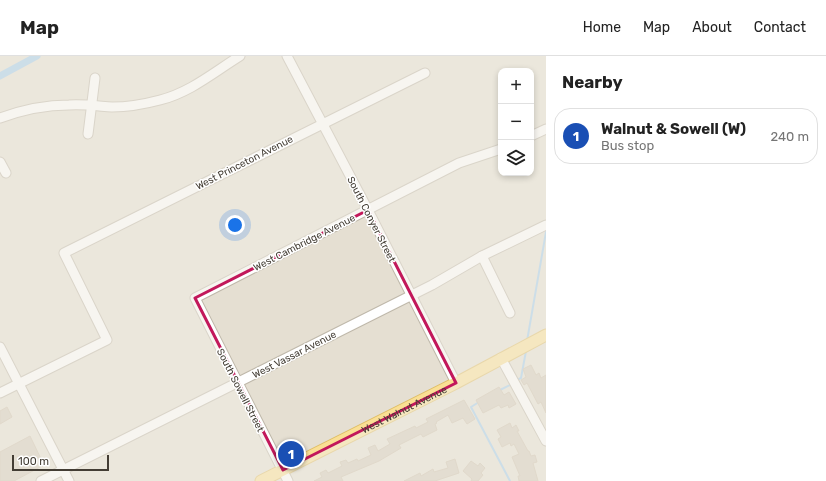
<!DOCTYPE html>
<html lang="en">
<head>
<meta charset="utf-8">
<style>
  :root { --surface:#fff; --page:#f6f6f6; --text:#222; --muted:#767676; --line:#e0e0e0; --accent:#2563eb }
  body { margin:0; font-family:Rubik,sans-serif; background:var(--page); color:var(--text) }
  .controls { position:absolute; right:12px; top:12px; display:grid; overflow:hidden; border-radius:8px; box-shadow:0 2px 6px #0003 }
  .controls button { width:36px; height:36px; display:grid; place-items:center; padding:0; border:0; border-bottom:1px solid var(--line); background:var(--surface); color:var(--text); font:20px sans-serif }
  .scale { position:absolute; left:12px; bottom:10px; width:97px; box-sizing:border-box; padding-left:4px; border:2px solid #433d34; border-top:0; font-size:11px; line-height:14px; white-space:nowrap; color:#433d34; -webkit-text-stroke:3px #fff; paint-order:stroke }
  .you { position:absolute; left:235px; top:169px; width:14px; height:14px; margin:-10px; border:3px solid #fff; border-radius:50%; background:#1a73e8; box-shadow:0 0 0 6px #1a73e833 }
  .badge { display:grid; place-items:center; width:26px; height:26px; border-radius:50%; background:var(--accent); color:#fff; font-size:13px; font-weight:700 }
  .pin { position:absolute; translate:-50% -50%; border:2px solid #fff; box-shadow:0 1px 4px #0006 }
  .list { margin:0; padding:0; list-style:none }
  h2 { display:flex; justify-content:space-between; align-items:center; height:52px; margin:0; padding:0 16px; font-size:17px }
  h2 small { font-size:13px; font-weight:400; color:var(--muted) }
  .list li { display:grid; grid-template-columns:26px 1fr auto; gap:12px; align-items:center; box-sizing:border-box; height:56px; margin:0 8px 8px; padding:0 8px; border:1px solid var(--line); border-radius:16px }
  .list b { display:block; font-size:15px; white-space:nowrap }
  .list p { margin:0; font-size:13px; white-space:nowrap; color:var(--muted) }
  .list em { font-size:13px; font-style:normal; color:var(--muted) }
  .icon { flex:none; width:22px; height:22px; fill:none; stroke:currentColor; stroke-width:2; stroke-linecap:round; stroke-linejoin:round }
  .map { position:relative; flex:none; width:546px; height:425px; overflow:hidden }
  header { display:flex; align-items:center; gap:24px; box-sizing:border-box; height:56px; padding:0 20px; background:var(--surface); border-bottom:1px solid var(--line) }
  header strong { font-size:19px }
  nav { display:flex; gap:22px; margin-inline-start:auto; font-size:14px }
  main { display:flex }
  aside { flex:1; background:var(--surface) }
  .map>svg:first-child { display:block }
  .residential { fill:#e5dfd2; fill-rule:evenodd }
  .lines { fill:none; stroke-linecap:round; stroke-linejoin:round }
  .stream { stroke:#a1cced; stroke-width:2 }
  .canal { stroke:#a1cced; stroke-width:7 }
  .building { fill:#d2c9ba; stroke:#cdc1ad }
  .minor-casing { stroke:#bfb8aa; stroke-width:11 }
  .major-casing { stroke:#debd65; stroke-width:13 }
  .minor { stroke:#fff; stroke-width:9 }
  .major { stroke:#fadf94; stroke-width:11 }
  .marked { fill:none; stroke:#c2185b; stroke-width:3; stroke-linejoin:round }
  .labels { text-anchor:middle; stroke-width:3; stroke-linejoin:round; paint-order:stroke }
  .street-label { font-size:10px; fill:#433d34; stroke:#fff }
</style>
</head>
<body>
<header>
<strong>Map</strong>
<nav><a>Home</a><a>Map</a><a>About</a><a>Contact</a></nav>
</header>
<main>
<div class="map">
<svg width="546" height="425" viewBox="0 0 546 425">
  <rect width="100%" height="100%" fill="#f1ede4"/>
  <!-- residential -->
  <path class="residential" d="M0,0H546V425H0ZM501,15H531V117H501Z"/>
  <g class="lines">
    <!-- stream -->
    <g class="stream">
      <polyline points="527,285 546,176"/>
      <polyline points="517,324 521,322 526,295"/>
      <polyline points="500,334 512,328"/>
      <polyline points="479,346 471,351 510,425"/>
    </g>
    <!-- canal -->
    <polyline class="canal" points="0,20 37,0"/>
  </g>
  <!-- building -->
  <g class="building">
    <polygon points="531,309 536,319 539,317 541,322 546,319 546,357 541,346 538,348 527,327 524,329 521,324 526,321 523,313"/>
    <polygon points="499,331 504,339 509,336 516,348 509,352 508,349 501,352 499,349 483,357 476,344"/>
    <polygon points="464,344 475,363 467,368 463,362 452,367 448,359 436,366 437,367 435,368 437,374 423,381 421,378 399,389 401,392 379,405 341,421 343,425 314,425 322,421 320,417 326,414 328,417 342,410 340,406 346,404 348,407 357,403 358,405 371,399 368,392 375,389 378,395 390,388 387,383 415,370 416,372 428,366 426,363"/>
    <polygon points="7,351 12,361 0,368 0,355"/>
    <polygon points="510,367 512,372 516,369 519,375 517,375 528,395 529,395 531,400 535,399 537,406 533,407 538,425 519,425 518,420 520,420 512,401 519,398 514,388 511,390 510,387 502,391 498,383 501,381 497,374"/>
    <polygon points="30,380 44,409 14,425 0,425 0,396"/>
    <polygon points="455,403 459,417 435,425 404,425 420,417 421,420 433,413 434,416 448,412 446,406"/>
    <polygon points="471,405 478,410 480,407 485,412 481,417 483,419 478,425 471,425 472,423 463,415"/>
  </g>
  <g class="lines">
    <!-- minor casing -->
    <g class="minor-casing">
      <g id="minor">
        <polyline points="287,0 368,154 456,327"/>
        <path d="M0,62C22,54 45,49 69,49C83,48 98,50 112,51C128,51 145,48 160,44C191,36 214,16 240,0"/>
        <polyline points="88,78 95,22"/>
        <polyline points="531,80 546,73"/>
        <polyline points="0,106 6,117"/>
        <polyline points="482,200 510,257"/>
        <polyline points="0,291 69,425"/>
        <polyline points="501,302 546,385"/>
        <polyline points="0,337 107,284 64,197 425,17"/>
        <polyline points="41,425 432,229 482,200 546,169"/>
        <polyline points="288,425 195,242 459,107 501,93"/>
      </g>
    </g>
    <!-- major casing -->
    <g class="major-casing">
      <g id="major">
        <path id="s1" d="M261,425L456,327L546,279"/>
      </g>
    </g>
    <!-- minor -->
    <use href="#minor" class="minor"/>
    <!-- major -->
    <use href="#major" class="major"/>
  </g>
  <!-- marked area -->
  <path d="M0 0H546V425H0ZM368,154L456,327L283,414L195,242Z" fill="#f1ede4" fill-opacity=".55" fill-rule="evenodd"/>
  <path class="marked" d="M368,154L456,327L283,414L195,242Z"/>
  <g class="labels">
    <!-- street labels -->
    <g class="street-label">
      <text transform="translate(244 106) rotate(-27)" y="4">West Princeton Avenue</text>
      <text transform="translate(372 163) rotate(63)" y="4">South Conyer Street</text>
      <text transform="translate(304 186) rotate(-27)" y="4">West Cambridge Avenue</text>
      <text transform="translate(294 298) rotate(-27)" y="4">West Vassar Avenue</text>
      <text transform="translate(241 334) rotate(63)" y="4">South Sowell Street</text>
      <text dy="4" stroke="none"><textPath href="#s1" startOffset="160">West Walnut Avenue</textPath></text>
    </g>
  </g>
</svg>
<div class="controls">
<button>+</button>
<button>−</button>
<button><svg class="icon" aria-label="layers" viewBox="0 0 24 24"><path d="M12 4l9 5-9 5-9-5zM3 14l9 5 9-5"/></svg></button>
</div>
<div class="scale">100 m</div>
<div class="you"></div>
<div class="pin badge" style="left:291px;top:398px;background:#1a4fb4">1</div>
</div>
<aside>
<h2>Nearby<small></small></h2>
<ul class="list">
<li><span class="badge" style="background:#1a4fb4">1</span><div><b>Walnut &amp; Sowell (W)</b><p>Bus stop</p></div><em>240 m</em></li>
</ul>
</aside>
</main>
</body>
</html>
